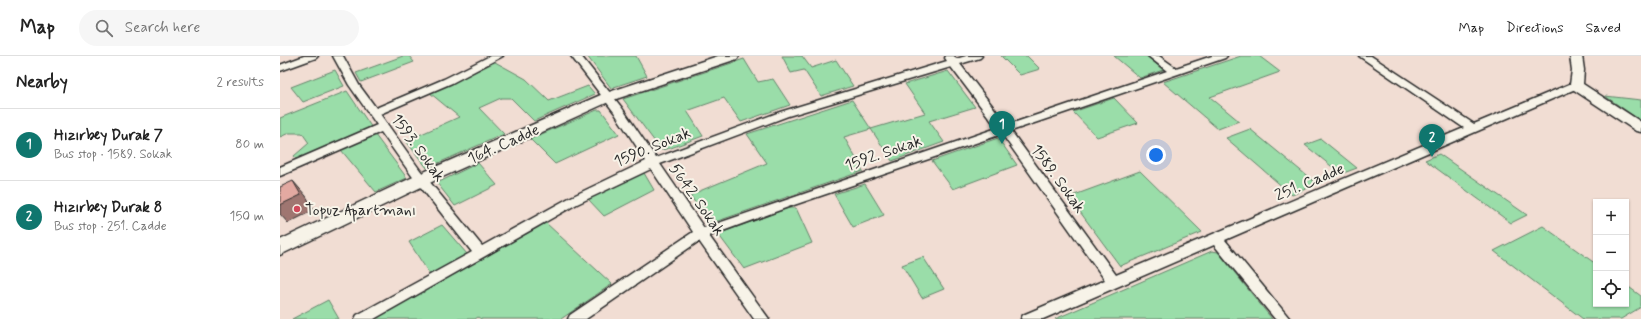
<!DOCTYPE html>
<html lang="en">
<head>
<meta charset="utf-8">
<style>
  :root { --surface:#fff; --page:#f6f6f6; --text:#222; --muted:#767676; --line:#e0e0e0; --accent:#0f766e }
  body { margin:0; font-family:Mynerve,sans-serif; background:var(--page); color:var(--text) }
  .controls { position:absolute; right:12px; bottom:12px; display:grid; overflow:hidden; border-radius:0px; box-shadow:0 1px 3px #0004 }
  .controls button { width:36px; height:36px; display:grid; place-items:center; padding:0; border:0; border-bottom:1px solid var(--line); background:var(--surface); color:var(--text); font:20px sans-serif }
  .you { position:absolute; left:876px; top:99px; width:14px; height:14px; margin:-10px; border:3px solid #fff; border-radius:50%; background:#1a73e8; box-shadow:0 0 0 6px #1a73e833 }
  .badge { display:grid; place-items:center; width:26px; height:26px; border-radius:50%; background:var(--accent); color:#fff; font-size:13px; font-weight:700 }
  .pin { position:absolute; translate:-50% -33px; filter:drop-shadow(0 1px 2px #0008) }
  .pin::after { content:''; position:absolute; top:21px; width:14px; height:12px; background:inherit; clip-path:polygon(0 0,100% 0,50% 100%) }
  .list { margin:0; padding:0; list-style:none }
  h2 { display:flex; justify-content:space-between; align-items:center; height:52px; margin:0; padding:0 16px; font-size:17px }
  h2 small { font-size:13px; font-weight:400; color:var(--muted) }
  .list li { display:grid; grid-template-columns:26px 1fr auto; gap:12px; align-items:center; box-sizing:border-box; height:72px; padding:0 16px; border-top:1px solid var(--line) }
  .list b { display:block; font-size:15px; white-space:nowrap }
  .list p { margin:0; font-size:13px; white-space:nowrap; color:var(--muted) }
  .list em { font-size:13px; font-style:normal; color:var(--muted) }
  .icon { flex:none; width:22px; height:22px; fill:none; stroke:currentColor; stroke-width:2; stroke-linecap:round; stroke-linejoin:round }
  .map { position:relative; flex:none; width:1361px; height:263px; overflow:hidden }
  header { display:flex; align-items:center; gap:24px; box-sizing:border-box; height:56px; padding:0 20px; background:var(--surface); border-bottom:1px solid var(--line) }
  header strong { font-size:19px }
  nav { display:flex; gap:22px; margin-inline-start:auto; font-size:14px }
  .search { width:280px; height:36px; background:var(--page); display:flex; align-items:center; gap:10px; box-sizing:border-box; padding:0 14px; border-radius:22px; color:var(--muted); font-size:15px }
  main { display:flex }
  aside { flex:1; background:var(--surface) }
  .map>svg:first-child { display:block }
  .green { fill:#9adda9; stroke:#62846a }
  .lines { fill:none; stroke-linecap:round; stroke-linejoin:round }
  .minor-casing { stroke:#2b2b2b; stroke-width:3 }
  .tertiary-casing { stroke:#2b2b2b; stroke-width:3 }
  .secondary-casing { stroke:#2b2b2b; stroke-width:3 }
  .minor { fill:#f7f3e8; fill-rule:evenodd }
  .tertiary { fill:#f7f3e8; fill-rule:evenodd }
  .secondary { fill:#f7f3e8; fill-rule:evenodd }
  .shaded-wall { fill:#9f7671; stroke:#2b2b2b }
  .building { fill:#e3a9a1; stroke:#2b2b2b }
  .poi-dot { fill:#d1495b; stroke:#f7f3e8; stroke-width:1.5 }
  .labels { text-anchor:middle; stroke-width:4; stroke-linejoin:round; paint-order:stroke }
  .street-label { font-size:16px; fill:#2b2b2b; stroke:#f7f3e8 }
  .poi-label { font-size:16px; fill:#2b2b2b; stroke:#f7f3e8; text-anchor:start }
</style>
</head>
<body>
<header>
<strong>Map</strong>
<div class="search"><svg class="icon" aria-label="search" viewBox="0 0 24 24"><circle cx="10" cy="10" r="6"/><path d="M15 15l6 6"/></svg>Search here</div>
<nav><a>Map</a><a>Directions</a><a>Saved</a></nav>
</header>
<main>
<aside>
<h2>Nearby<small>2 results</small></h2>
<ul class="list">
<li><span class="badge">1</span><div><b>Hızırbey Durak 7</b><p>Bus stop · 1589. Sokak</p></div><em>80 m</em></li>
<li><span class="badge">2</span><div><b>Hızırbey Durak 8</b><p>Bus stop · 251. Cadde</p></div><em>150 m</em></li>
</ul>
</aside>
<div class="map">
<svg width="1361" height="263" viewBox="0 0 1361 263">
  <rect width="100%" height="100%" fill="#f1ddd3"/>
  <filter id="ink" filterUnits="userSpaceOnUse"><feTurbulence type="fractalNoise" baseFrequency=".025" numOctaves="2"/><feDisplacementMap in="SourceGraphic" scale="8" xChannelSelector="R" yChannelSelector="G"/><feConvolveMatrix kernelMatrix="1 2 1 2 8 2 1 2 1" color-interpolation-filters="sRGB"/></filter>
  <g filter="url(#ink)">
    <!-- green -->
    <g class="green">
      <polygon points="123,0 129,0 134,6 81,26 76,17"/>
      <polygon points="307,0 356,0 367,20 331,32"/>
      <polygon points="502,0 522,0 531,12 556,4 573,30 541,40 524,14 511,17"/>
      <polygon points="721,0 747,0 760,13 740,19"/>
      <polygon points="834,0 867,0 883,14 860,22"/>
      <polygon points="961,0 979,0 1000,16 930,41 959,65 938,73 883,26"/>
      <polygon points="464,3 478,26 493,23 510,49 461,66 444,42 407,55 423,80 391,92 381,94 343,43"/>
      <polygon points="215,6 246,23 269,45 308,30 315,38 254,65 231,42 221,42 199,52 224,78 147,112 126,85 179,61 150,37"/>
      <polygon points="55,14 64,30 23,46 11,31"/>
      <polygon points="668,15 695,51 649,65 664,86 612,105 591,73 564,81 583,115 429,168 410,139 487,107 467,78 572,44 591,73 645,57 625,28"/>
      <polygon points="67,35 92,72 17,104 14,100 29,87 22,77 9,77 0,81 0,62"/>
      <polygon points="1325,40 1361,44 1361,65"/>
      <polygon points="834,42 858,67 817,81 793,56"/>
      <polygon points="317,54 321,54 339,78 275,108 250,83"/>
      <polygon points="970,73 1037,128 1012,139 946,82"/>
      <polygon points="95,79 127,122 96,136 61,94"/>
      <polygon points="718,82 737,109 673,133 652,105"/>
      <polygon points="1041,83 1077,112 1061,118 1025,89"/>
      <polygon points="1159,98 1247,159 1231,167 1145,104"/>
      <polygon points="198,107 217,129 175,150 157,127"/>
      <polygon points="860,115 922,176 840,210 789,141"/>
      <polygon points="364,117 374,134 324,160 308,143"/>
      <polygon points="585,128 604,159 573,171 554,138"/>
      <polygon points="509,152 516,152 532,187 464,213 438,178"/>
      <polygon points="266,167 332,228 281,263 201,263 198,261 195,263 95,263"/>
      <polygon points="162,169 187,198 150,219 129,186"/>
      <polygon points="1263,170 1316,208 1316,248 1346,248 1346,229 1361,240 1361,251 1341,263 1303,263 1214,195"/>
      <polygon points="932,195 938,196 992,263 775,263"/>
      <polygon points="643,201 664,233 642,242 622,209"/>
      <polygon points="48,244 59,263 12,263"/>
    </g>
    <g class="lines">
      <!-- minor casing -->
      <g class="minor-casing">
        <g id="minor">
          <polygon points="24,0 38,0 36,2 0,15 0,9"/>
          <path d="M53,0H63L79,29L96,52L164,23L210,0H223L172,27L100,58L140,114L202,190L289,142L366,105L334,56L291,0H301L342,52L376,102L500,56L667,5L665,2L666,0H674L676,3L686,0H702L700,2L680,8L727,69L887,15L868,0H879L896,12L932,0H947L945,2L731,75L836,219L1184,72L1079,0H1091L1194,68L1292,27L1296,26L1301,29L1300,31L945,184L1010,263H995L934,189L763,263H741L743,259L825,224L722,78L511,150L429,180L489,263H474L419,185L306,263H288L290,259L413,176L371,113L297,148L94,263H75L77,259L192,196L132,120L101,76L0,120V111L97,69L69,29ZM671,11L717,72L424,172L380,108L508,60Z"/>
        </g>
      </g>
      <!-- tertiary casing -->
      <g class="tertiary-casing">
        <polygon id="tertiary" points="1290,0 1302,0 1304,14 1303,28 1361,66 1361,76 1356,75 1291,32 1290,29 1292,14"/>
      </g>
      <!-- secondary casing -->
      <g class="secondary-casing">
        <polygon id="secondary" points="438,0 459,0 457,3 333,44 158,123 0,199 0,184 146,115 323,38"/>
      </g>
      <!-- minor -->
      <use href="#minor" class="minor"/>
      <!-- tertiary -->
      <use href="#tertiary" class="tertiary"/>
      <!-- secondary -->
      <use href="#secondary" class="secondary"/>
    </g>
    <!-- shaded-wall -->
    <polygon class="shaded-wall" points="13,125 26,140 34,154 8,167 0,158 0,149"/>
    <!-- building -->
    <polygon class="building" points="13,125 21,139 0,149 0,131"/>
  </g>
  <!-- markers -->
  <circle class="poi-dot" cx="17" cy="153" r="4"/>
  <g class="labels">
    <!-- street labels -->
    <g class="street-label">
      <text transform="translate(223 87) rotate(-24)" y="6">164. Cadde</text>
      <text transform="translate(372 90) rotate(-22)" y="6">1590. Sokak</text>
      <text transform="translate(139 91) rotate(54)" y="6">1593. Sokak</text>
      <text transform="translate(603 96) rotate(-19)" y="6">1592. Sokak</text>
      <text transform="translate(779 122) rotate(54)" y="6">1589. Sokak</text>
      <text transform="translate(1029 125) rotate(-23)" y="6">251. Cadde</text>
      <text transform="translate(418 143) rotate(55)" y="6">5642. Sokak</text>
    </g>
    <!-- poi labels -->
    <g class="poi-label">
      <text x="25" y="159">Topuz Apartmanı</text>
    </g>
  </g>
</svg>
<div class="controls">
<button>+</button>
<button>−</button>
<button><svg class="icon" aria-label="locate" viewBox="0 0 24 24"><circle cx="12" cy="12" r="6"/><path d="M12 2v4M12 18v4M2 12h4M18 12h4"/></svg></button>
</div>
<div class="you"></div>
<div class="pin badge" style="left:722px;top:88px">1</div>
<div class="pin badge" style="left:1152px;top:101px">2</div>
</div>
</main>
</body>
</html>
